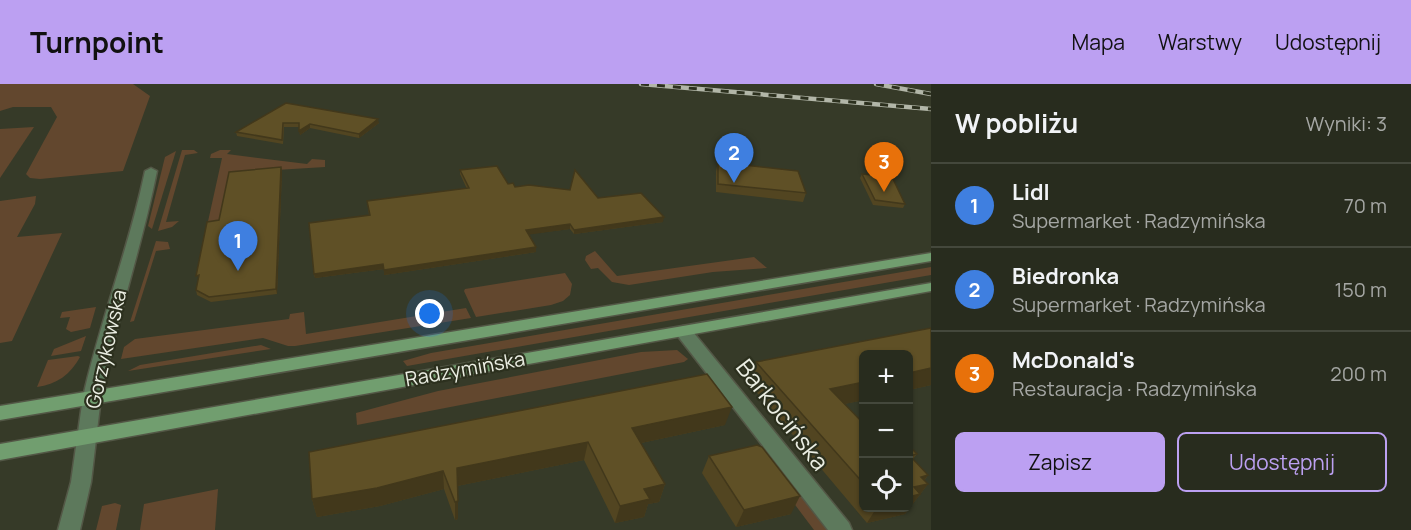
<!DOCTYPE html>
<html lang="pl">
<head>
<meta charset="utf-8">
<style>
  :root { --surface:#282c1e; --page:#34382b; --text:#f1f3f6; --muted:#a5a7a4; --line:#44483c; --accent:#bca0f2 }
  body { margin:0; font-family:Manrope,sans-serif; background:var(--page); color:var(--text) }
  .controls { position:absolute; right:18px; bottom:18px; display:grid; overflow:hidden; border-radius:9px; box-shadow:0 2px 4px #0004 }
  .controls button { width:54px; height:54px; display:grid; place-items:center; padding:0; border:0; border-bottom:2px solid var(--line); background:var(--surface); color:var(--text); font:30px sans-serif }
  .you { position:absolute; left:430px; top:230px; width:21px; height:21px; margin:-15px; border:4px solid #fff; border-radius:50%; background:#1a73e8; box-shadow:0 0 0 9px #1a73e833 }
  .badge { display:grid; place-items:center; width:39px; height:39px; border-radius:50%; background:var(--accent); color:#fff; font-size:20px; font-weight:700 }
  .pin { position:absolute; translate:-50% -50px; filter:drop-shadow(0 2px 3px #0008) }
  .pin::after { content:''; position:absolute; top:32px; width:21px; height:18px; background:inherit; clip-path:polygon(0 0,100% 0,50% 100%) }
  .list { margin:0; padding:0; list-style:none }
  h2 { display:flex; justify-content:space-between; align-items:center; height:78px; margin:0; padding:0 24px; font-size:26px }
  h2 small { font-size:20px; font-weight:400; color:var(--muted) }
  .list li { display:grid; grid-template-columns:39px 1fr auto; gap:18px; align-items:center; box-sizing:border-box; height:84px; padding:0 24px; border-top:2px solid var(--line) }
  .list b { display:block; font-size:22px; white-space:nowrap }
  .list p { margin:0; font-size:20px; white-space:nowrap; color:var(--muted) }
  .list em { font-size:20px; font-style:normal; color:var(--muted) }
  .actions { display:flex; gap:12px; padding:18px 24px }
  .actions a { flex:1; padding:14px 0; border:2px solid var(--accent); border-radius:9px; text-align:center; font-size:21px; color:var(--accent) }
  .actions .main { background:var(--accent); color:#111 }
  .icon { flex:none; width:33px; height:33px; fill:none; stroke:currentColor; stroke-width:2; stroke-linecap:round; stroke-linejoin:round }
  .map { position:relative; flex:none; width:931px; height:446px; overflow:hidden }
  header { display:flex; align-items:center; gap:36px; box-sizing:border-box; height:84px; padding:0 30px; background:var(--accent); color:#111 }
  header strong { font-size:28px }
  nav { display:flex; gap:33px; margin-inline-start:auto; font-size:21px }
  main { display:flex }
  aside { flex:1; background:var(--surface) }
  .map>svg:first-child { display:block }
  .green { fill:#62472e }
  .lines { fill:none; stroke-linecap:round; stroke-linejoin:round }
  .minor-casing { stroke:#535746; stroke-width:3 }
  .tertiary-casing { stroke:#535746; stroke-width:3 }
  .secondary-casing { stroke:#535746; stroke-width:3 }
  .minor { fill:#5d795c; fill-rule:evenodd }
  .tertiary { fill:#5d795c; fill-rule:evenodd }
  .secondary { fill:#719e6f; fill-rule:evenodd }
  .rail-casing { stroke:#b2b6a8; stroke-width:4.5 }
  .rail { stroke:#2c301e; stroke-width:3; stroke-dasharray:8; stroke-linecap:butt }
  .wall { fill:#524521 }
  .shaded-wall { fill:#42381b }
  .building { fill:#5f5026; stroke:#42381b; stroke-width:1.5 }
  .labels { text-anchor:middle; stroke-width:4.5; stroke-linejoin:round; paint-order:stroke }
  .street-label { font-size:20px; fill:#ebeee3; stroke:#2c301e }
  .near-street-label { font-size:24px; fill:#ebeee3; stroke:#2c301e }
</style>
</head>
<body>
<header>
<strong>Turnpoint</strong>
<nav><a>Mapa</a><a>Warstwy</a><a>Udostępnij</a></nav>
</header>
<main>
<div class="map">
<svg width="931" height="446" viewBox="0 0 931 446">
  <rect width="100%" height="100%" fill="#363a28"/>
  <!-- green -->
  <g class="green">
    <polygon points="0,0 133,0 150,12 123,87 40,95 30,94 26,90 57,33 51,23 13,23 0,27"/>
    <polygon points="34,43 0,94 0,45"/>
    <polygon points="182,66 194,66 198,69 185,71 166,138 179,137 172,143 158,147"/>
    <polygon points="220,66 231,66 227,70 307,80 312,75 325,76 325,83 276,86 232,130 207,142 222,74 210,74 211,70"/>
    <polygon points="176,67 152,145 148,142 165,73"/>
    <polygon points="36,112 35,120 17,153 62,149 12,257 0,259 0,117"/>
    <polygon points="156,157 168,158 170,165 156,167 134,237 130,238"/>
    <polygon points="595,167 617,192 754,173 767,184 713,188 629,201 612,198 598,184 591,185 585,176 586,172"/>
    <polygon points="931,183 931,191 407,282 403,277 431,269"/>
    <polygon points="565,189 572,200 570,211 563,217 551,221 476,233 464,207 465,205"/>
    <polygon points="96,223 90,244 71,248 66,245 70,233 60,234 62,228"/>
    <polygon points="466,224 471,234 295,262 288,262 263,254 121,275 124,263 135,255 289,235 290,230 304,228 306,250"/>
    <polygon points="86,252 81,267 51,272 54,265"/>
    <polygon points="261,261 271,265 128,287 140,281"/>
    <polygon points="677,266 688,275 684,278 357,341 356,329 438,307 641,268"/>
    <path d="M78,272L80,273C71,290 56,301 37,303L48,276Z"/>
    <polygon points="762,365 766,367 828,446 814,446 756,369"/>
    <polygon points="218,405 215,446 140,446 144,420"/>
    <polygon points="115,419 121,421 116,446 96,446 102,422"/>
  </g>
  <g class="lines">
    <!-- minor casing -->
    <g class="minor-casing">
      <g id="minor">
        <path d="M151,84L157,87C142,163 116,237 101,313L98,318L92,320L86,318L83,313C100,237 129,164 145,87Z"/>
        <polygon points="683,242 689,243 849,439 852,446 828,446 677,251 675,247"/>
      </g>
    </g>
    <!-- tertiary casing -->
    <g class="tertiary-casing">
      <polygon id="tertiary" points="92,306 98,308 101,313 91,398 80,446 58,446 71,398 83,313 86,308"/>
    </g>
    <!-- secondary casing -->
    <g class="secondary-casing">
      <g id="secondary">
        <polygon points="931,169 931,177 0,336 0,322"/>
        <polygon points="931,199 931,207 0,376 0,360"/>
      </g>
    </g>
    <!-- minor -->
    <use href="#minor" class="minor"/>
    <!-- tertiary -->
    <use href="#tertiary" class="tertiary"/>
    <!-- secondary -->
    <use href="#secondary" class="secondary"/>
    <!-- rail casing -->
    <g class="rail-casing">
      <g id="rail">
        <polyline points="641,0 931,25"/>
        <polyline points="876,0 931,10"/>
      </g>
    </g>
    <!-- rail -->
    <use href="#rail" class="rail"/>
  </g>
  <!-- wall -->
  <g class="wall">
    <polygon points="286,19 379,39 359,54 310,44 300,51 299,43 284,43 283,60 237,52 236,48"/>
    <polygon points="718,78 806,109 803,118 716,108 716,87"/>
    <polygon points="281,83 282,88 277,210 211,218 197,211 196,206 219,136"/>
    <polygon points="460,86 508,100 515,103 598,114 663,138 574,150 570,145 529,150 536,168 384,191 384,185 315,194 314,190 369,131 367,117 467,105 460,90"/>
    <polygon points="862,90 905,120 903,124 873,121 860,94"/>
    <polygon points="931,244 931,301 909,306 909,270 864,270 864,316 844,320 864,340 864,423 909,423 909,362 917,370 913,375 928,391 924,397 928,400 905,430 867,439 748,298 756,278"/>
    <polygon points="725,341 641,359 665,400 659,418 648,420 644,433 615,439 584,376 457,402 458,435 455,436 444,405 380,422 317,433 312,415 309,368"/>
    <polygon points="709,372 791,430 736,443 702,389"/>
  </g>
  <!-- shaded-wall -->
  <g class="shaded-wall">
    <polygon points="378,35 379,39 359,54 359,50"/>
    <polygon points="310,40 310,44 300,51 299,47"/>
    <polygon points="281,83 282,88 277,210 276,205"/>
    <polygon points="664,133 663,138 574,150 574,146"/>
    <polygon points="570,140 570,145 526,151 526,146"/>
    <polygon points="536,163 536,168 384,191 384,186"/>
    <polygon points="383,180 384,185 315,194 314,190"/>
    <polygon points="931,284 931,301 909,306 909,289"/>
    <polygon points="864,298 864,316 820,325 830,305"/>
    <polygon points="732,323 725,341 627,362 632,344"/>
    <polygon points="588,358 584,376 457,402 457,384"/>
    <polygon points="443,387 444,405 380,422 317,433 312,415"/>
    <polygon points="928,391 920,402 928,400 905,430 867,439 877,423 909,423 909,410 921,393"/>
    <polygon points="665,400 659,418 648,420 644,433 615,439 620,422 644,405"/>
    <polygon points="800,412 791,430 736,443 744,426"/>
    <polygon points="458,417 458,435 455,436 455,418"/>
  </g>
  <!-- building -->
  <g class="building">
    <polygon points="286,19 378,35 359,50 310,40 299,47 299,39 283,39 282,56 236,48"/>
    <polygon points="718,78 798,87 806,109 718,100"/>
    <polygon points="497,82 508,100 513,99 515,103 529,101 570,106 575,86 598,114 641,109 664,133 574,146 570,140 526,146 536,163 384,186 383,180 314,190 309,139 370,131 367,117 469,104 460,86"/>
    <polygon points="281,83 276,205 209,213 196,206 199,191 196,192 207,138 219,136 229,88"/>
    <polygon points="862,90 892,93 905,120 875,116"/>
    <polygon points="931,244 931,284 909,289 909,270 864,270 864,298 830,305 864,340 864,400 756,278"/>
    <polygon points="707,290 732,323 632,344 665,400 644,405 650,415 620,422 588,358 457,384 458,417 455,418 443,387 377,404 312,415 309,368"/>
    <polygon points="757,361 762,363 800,412 744,426 709,372"/>
    <polygon points="909,362 917,370 910,372 928,391 921,393 928,400 914,403 920,410 909,413"/>
  </g>
  <g class="labels">
    <!-- street labels -->
    <g class="street-label">
      <text transform="translate(106 265) rotate(-77)" y="7">Gorzykowska</text>
      <text transform="translate(465 285) rotate(-10)" y="7">Radzymińska</text>
    </g>
    <!-- near-street labels -->
    <g class="near-street-label">
      <text transform="translate(782 331) rotate(52)" y="8">Barkocińska</text>
    </g>
  </g>
</svg>
<div class="controls">
<button>+</button>
<button>−</button>
<button><svg class="icon" aria-label="locate" viewBox="0 0 24 24"><circle cx="12" cy="12" r="6"/><path d="M12 2v4M12 18v4M2 12h4M18 12h4"/></svg></button>
</div>
<div class="you"></div>
<div class="pin badge" style="left:238px;top:187px;background:#3f7fe0">1</div>
<div class="pin badge" style="left:734px;top:99px;background:#3f7fe0">2</div>
<div class="pin badge" style="left:884px;top:108px;background:#e8710a">3</div>
</div>
<aside>
<h2>W pobliżu<small>Wyniki: 3</small></h2>
<ul class="list">
<li><span class="badge" style="background:#3f7fe0">1</span><div><b>Lidl</b><p>Supermarket · Radzymińska</p></div><em>70 m</em></li>
<li><span class="badge" style="background:#3f7fe0">2</span><div><b>Biedronka</b><p>Supermarket · Radzymińska</p></div><em>150 m</em></li>
<li><span class="badge" style="background:#e8710a">3</span><div><b>McDonald's</b><p>Restauracja · Radzymińska</p></div><em>200 m</em></li>
</ul>
<div class="actions"><a class="main">Zapisz</a><a>Udostępnij</a></div>
</aside>
</main>
</body>
</html>
